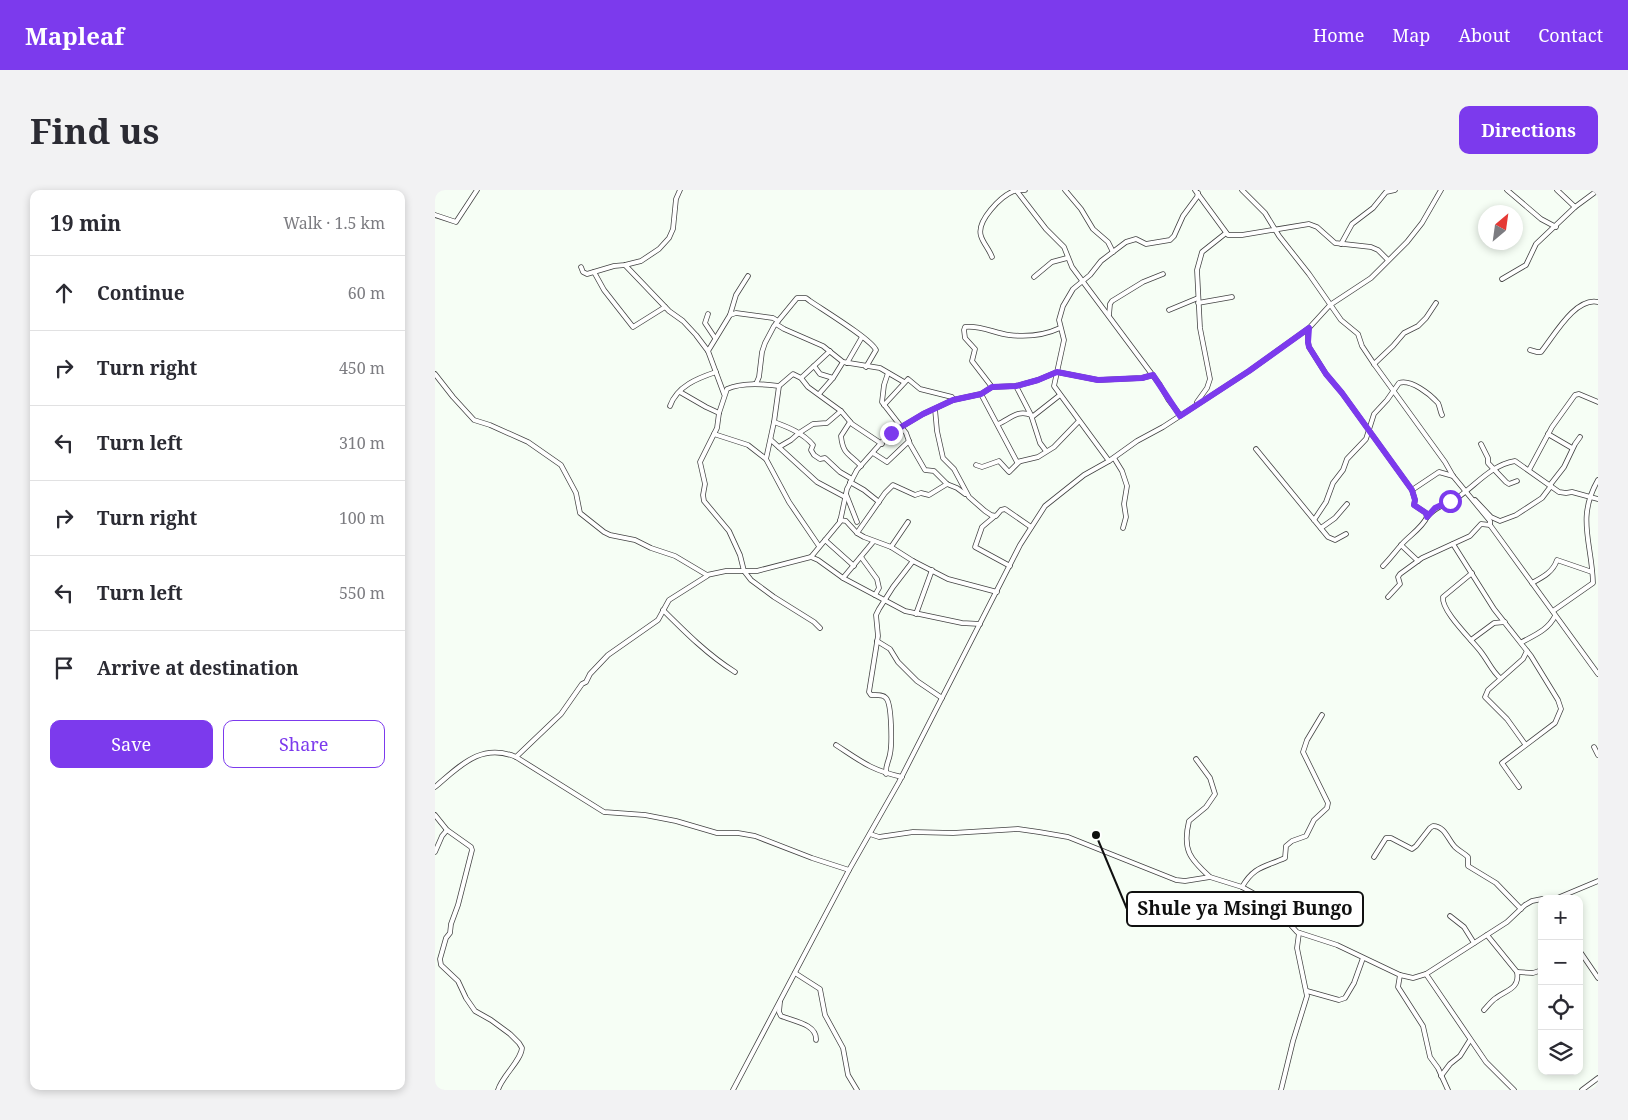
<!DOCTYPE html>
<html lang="en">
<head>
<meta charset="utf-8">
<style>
  :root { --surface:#fff; --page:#f2f2f3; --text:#2b2b33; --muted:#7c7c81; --line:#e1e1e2; --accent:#7c3aed }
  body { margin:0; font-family:"Noto Serif",serif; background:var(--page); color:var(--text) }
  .controls { position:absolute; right:15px; bottom:15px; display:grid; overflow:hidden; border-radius:10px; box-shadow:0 2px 8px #0003 }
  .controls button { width:45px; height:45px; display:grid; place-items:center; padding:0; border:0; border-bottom:1px solid var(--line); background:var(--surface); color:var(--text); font:25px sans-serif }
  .compass { position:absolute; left:1043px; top:15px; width:45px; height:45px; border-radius:50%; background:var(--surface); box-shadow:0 2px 8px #0003; rotate:29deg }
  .stop { position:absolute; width:15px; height:15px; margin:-11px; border:4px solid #7c3aed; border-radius:50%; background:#fff }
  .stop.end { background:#7c3aed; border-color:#fff; box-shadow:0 1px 5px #0008 }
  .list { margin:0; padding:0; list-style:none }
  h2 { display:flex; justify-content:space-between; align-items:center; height:65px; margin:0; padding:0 20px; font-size:21px }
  h2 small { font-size:16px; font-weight:400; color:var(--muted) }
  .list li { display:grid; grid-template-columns:32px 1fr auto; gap:15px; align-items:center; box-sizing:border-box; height:75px; padding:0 20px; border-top:1px solid var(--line) }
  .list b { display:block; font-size:19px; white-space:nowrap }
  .list em { font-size:16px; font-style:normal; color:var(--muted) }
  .actions { display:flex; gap:10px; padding:15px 20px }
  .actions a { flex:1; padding:11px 0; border:1px solid var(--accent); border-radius:10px; text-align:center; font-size:18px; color:var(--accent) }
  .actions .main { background:var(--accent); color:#fff }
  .icon { flex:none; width:28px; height:28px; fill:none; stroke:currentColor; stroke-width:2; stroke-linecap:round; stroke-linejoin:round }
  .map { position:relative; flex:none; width:1163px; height:900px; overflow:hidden; border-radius:10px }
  header { display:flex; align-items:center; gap:30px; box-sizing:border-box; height:70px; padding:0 25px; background:var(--accent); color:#fff }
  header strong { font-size:24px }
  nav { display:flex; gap:28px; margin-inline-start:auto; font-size:18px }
  .intro { display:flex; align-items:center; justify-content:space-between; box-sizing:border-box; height:120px; padding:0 30px }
  h1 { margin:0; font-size:35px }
  .button { padding:12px 22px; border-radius:10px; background:var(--accent); color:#fff; font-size:18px; font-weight:700 }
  main { display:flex; gap:30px; padding:0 30px }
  aside { flex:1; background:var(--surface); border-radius:10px; box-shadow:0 2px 8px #0003 }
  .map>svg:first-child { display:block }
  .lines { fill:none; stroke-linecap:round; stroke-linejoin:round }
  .minor-casing { stroke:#434343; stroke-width:5.5 }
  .minor { stroke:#fff; stroke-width:4 }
  .route { stroke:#7c3aed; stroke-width:6 }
  .leader { fill:none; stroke:#101010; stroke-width:2 }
  .callout-dot { fill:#101010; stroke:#fff; stroke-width:2 }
  .callout { fill:#fff; stroke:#101010; stroke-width:2 }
  .callout-label { font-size:19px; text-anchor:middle; font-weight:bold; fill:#101010 }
</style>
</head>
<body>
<header>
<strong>Mapleaf</strong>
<nav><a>Home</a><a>Map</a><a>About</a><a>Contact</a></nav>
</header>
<div class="intro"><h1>Find us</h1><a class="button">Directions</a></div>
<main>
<aside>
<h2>19 min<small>Walk · 1.5 km</small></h2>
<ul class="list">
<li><svg class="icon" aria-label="ahead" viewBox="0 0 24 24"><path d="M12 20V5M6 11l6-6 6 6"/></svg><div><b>Continue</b></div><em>60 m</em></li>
<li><svg class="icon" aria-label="right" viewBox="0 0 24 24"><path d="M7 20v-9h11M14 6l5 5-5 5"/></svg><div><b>Turn right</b></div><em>450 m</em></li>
<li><svg class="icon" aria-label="left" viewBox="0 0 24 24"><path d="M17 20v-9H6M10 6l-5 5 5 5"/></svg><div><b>Turn left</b></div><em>310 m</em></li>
<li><svg class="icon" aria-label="right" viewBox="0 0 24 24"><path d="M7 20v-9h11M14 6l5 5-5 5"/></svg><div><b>Turn right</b></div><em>100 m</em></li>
<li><svg class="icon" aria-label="left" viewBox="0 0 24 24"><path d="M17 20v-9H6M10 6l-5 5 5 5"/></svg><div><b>Turn left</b></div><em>550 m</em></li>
<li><svg class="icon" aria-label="arrive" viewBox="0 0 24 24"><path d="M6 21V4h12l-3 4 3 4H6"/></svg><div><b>Arrive at destination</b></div></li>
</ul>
<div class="actions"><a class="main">Save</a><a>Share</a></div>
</aside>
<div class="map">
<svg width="1163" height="900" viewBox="0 0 1163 900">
  <rect width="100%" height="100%" fill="#f6fef5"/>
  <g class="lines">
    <!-- minor casing -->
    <g class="minor-casing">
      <g id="minor">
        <polyline points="581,0 611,39 629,57 637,77 725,195 733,209 745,225"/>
        <polyline points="630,0 646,19 658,39 673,52 678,62"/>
        <polyline points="760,0 793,45 807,45 874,34 882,37 900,53 936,57 943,60 953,70"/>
        <polyline points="807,0 830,23 844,46 874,84 906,130 923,144 927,156 939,174 1010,272 1018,286 1055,331 1055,335 1163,484"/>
        <polyline points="1072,0 1106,29 1121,37"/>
        <polyline points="1122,0 1140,17"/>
        <polyline points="0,25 21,32 42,0"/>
        <polyline points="906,54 917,34 938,18 951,2 960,0"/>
        <path d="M557,67C554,59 548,53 546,46C541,31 566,6 579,1C582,0 587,0 590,0"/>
        <polyline points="190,75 234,121 248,131 261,145 273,161 289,204"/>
        <polyline points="146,77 148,82 152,84 179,76 190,75 206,71 224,59 234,48 238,39 241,9 245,0"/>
        <polyline points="159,82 169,100 198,137 230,117"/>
        <polyline points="599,87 617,72 632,68"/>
        <polyline points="1067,89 1091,75 1101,54 1140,17 1163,0"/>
        <polyline points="763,113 797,107"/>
        <polyline points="734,120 763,108"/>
        <polyline points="273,124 270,133 280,148"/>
        <polyline points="295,125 301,105 313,86"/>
        <polyline points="674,125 675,114 677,111 708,92 728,84"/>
        <polyline points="341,134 349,139 388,156 408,172 445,178 469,192"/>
        <path d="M873,139V152L874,157L891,184L907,203L977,300L980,310L979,315L991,323L992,327C987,338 975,345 967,354C960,362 955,369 948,376"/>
        <path d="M1095,160L1102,162H1106C1119,146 1140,107 1163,112"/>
        <polyline points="273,161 295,125 301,123 338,128 343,131"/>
        <polyline points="412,173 427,147"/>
        <polyline points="939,174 958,156 969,143 983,136 991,128 1001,113"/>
        <polyline points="379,176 385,184 398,188"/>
        <polyline points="453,183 449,195 447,212 471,243 475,254 490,280 499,281 512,294 522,298 530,304"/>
        <polyline points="0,184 18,207 39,230 55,235 93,252 126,275 141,303 145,323 169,342 175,345 200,350 216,358 240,366 272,385 291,381 322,381 376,367 383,370 408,388 470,421 527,433 545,434"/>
        <polyline points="366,188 395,161"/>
        <path d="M321,194L324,187L327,162L330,153L339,136L362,108H371L375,111C388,120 436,149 441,160L431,177"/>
        <polyline points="344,196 339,232 331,269 354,312 384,356"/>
        <polyline points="581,196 596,225"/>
        <path d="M557,197L537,171L540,159L530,148L529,140L530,137C545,135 559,143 574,145C591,147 610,145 625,138"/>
        <polyline points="245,202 271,217 284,223"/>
        <polyline points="384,204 398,188 408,172"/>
        <polyline points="546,204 582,272 603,267 619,257 644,231"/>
        <polyline points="762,212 772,198 775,189 765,138 762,80 767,62 791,43"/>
        <polyline points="449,215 473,189 485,199 517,207 518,210"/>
        <path d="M235,216C242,196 263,188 281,182"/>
        <polyline points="500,219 502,241 508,268 519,279 534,307 550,321 556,325 561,326 566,320 570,319 596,337"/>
        <polyline points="597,227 625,205"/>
        <path d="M339,232C353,237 368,243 378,255L376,260L379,265L385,269L390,268L405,282L417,289"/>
        <path d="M415,232L406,246C408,265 414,263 426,276"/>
        <path d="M563,234C574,230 582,219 596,225L605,253L611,261"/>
        <polyline points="279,244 313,255 331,269"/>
        <polyline points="1113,244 1137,258"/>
        <polyline points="336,250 382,292 410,307"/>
        <polyline points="1046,254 1053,268 1053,273 1071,292 1074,294 1082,291"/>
        <polyline points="344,257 356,250 364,243 378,234 392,233 406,221"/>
        <polyline points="821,259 893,347 900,350 911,344"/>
        <polyline points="438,263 452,272 474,251"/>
        <polyline points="679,268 687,281 692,296 689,314 691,327 688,338"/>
        <polyline points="674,271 619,196 629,150 624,130 628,116 638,99 655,85 666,71 691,52 701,49 711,54 735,50 739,46 748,26 762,7 763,3"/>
        <polyline points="541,275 547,277 564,271 574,282 584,272"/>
        <polyline points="1094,280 1117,237 1140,205 1144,204 1163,212"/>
        <polyline points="415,292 429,300 444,312"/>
        <polyline points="1115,295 1129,277 1140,254 1145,247"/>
        <polyline points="977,300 1004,282 1018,286"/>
        <polyline points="411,304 422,332"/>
        <polyline points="1040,310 1056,327 1065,331 1081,325 1107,308 1116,296"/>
        <polyline points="560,326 547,337 540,357 575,376"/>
        <path d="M992,327C1000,317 1011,314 1022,308C1041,295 1056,275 1080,271L1124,302L1131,303L1137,302L1163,309"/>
        <polyline points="405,330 411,331 422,343 429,347 456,357 478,371 513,389 562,402"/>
        <path d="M879,330L891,312L898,293L908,280L912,269L931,249L939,224L952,210L964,193C976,189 995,204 1003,213C1005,217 1005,221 1007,225"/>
        <polyline points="886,338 900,328 912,314"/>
        <polyline points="422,343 450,303 458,295 480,305 486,303 494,305 512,294"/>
        <polyline points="390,350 419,376"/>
        <polyline points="1018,354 1059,419 1096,466 1123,510 1126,519 1120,533 1067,573 1084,597"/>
        <polyline points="966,355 983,371"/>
        <polyline points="456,357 473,332"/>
        <polyline points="376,367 405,332 412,299 422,280 453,245 488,224 518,210 546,204 557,197 581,196 603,190 622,182 663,190 707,188 718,185"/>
        <polyline points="426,367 442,389 444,398 440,405"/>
        <path d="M1037,383L1008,407C1006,421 1037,450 1046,462C1053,471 1057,481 1065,488"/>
        <polyline points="408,388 438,352"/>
        <path d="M1097,393C1108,387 1118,382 1122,370L1157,382"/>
        <polyline points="953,407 965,394 963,387 965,384 987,368 1035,346 1046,334 1055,335"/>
        <path d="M228,420C250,442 273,465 300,482"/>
        <path d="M1118,421L1158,393C1157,353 1141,328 1163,290"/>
        <polyline points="481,424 497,380"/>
        <path d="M385,438L379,432L339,407L316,390L309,381L305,365L294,341L269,311L268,305L270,294L265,272L282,238L284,223L292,199C307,192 328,194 344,196L358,184L366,188L373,197L406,221L417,234L447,254"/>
        <polyline points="1036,450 1059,433 1070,432"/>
        <polyline points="442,451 455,459 463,472 482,491 507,508"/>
        <path d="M1087,452C1100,445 1113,440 1120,426"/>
        <polyline points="1090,554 1072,529 1050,507 1053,500 1088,469 1092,461"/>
        <path d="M401,555C427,572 436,580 467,587"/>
        <polyline points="1159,557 1163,565"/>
        <polyline points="81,567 126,524 147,494 151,492 155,484 173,465 223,430 234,410 272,386"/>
        <path d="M761,569L775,588L780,604L771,617L754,631C747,660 755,669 775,687"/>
        <path d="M451,584C450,576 454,571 455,564C457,555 457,514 451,508C448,504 441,505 436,505L434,502L443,446L441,425L444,419L458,397L478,371"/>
        <path d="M0,597C25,576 46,552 81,567L169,622L210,625L241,631L282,643H303L320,646L377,668L414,680"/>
        <path d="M0,625L12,640L36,657L37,660L23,715L16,734L15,743L11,748L5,769L6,775L23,791L31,808L40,821L56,830L75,844L84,853L87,858C86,871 67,886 63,900"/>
        <polyline points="435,644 444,647 478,642 518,643 583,639 604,642 633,647 741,690 750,691 775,687 807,697 836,713 862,742 902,755 965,785 978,788 991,784 1072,732 1090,715 1097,711 1107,709"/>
        <polyline points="0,662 7,646 12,640"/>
        <path d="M939,667L951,648H956L977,659L981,656L995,638L998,636C1010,636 1013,650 1020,657C1024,661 1029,663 1033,667V676L1061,693L1086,719"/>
        <path d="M807,697C819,676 830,677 850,668L851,656L857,651L871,646L879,630L892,618L893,613L868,562L872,550L887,525"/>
        <polyline points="1120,709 1163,691"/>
        <polyline points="1015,726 1029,737 1039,753"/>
        <polyline points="1144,760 1163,788"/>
        <polyline points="1082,782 1098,783 1107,780"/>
        <polyline points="360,783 385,799 390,825 408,858 413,885 422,900"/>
        <polyline points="991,784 1051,872 1079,900"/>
        <polyline points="965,785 963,797 988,836 995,867 1003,878 1013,900"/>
        <polyline points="872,801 904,810 910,808 919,793 928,768"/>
        <path d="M345,812L344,822L346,826C358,831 382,834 381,850"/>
        <path d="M1049,820C1053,816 1056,811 1061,808C1071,800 1085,799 1082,782L1052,745"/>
        <polyline points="1006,886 1015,874 1025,866 1035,850"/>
        <polyline points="298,900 414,680 464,592 585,355 610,316 649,285 674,271 702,251 728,237 814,181 874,138 895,115 936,88 972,52 987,33 1006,0"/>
        <polyline points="846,900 858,851 872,806 862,758 864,743"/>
        <polyline points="1147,900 1163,888"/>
      </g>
    </g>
    <!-- minor -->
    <use href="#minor" class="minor"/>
  </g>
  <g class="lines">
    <!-- route -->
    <polyline class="route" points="456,243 488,224 518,210 546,204 557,197 581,196 603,190 622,182 663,190 707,188 718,185 745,226 814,181 874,138 873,152 874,157 891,184 907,203 977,300 980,310 979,315 991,323 992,327 1000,318 1015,311"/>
  </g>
  <!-- callouts -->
  <path class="leader" d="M661 645L692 719"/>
  <circle class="callout-dot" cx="661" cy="645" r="5"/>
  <rect class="callout" x="692" y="702" width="236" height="34" rx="5"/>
  <g class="callout-label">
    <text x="810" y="725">Shule ya Msingi Bungo</text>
  </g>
</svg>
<div class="controls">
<button>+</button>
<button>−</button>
<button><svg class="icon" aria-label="locate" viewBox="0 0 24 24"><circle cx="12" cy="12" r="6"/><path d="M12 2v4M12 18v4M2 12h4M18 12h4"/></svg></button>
<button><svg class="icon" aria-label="layers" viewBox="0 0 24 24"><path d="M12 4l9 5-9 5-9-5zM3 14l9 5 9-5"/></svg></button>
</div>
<svg class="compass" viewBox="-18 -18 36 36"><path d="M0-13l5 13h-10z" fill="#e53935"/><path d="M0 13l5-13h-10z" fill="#7c7c81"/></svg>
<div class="stop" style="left:1015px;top:311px"></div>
<div class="stop end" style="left:456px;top:243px"></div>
</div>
</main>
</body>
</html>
